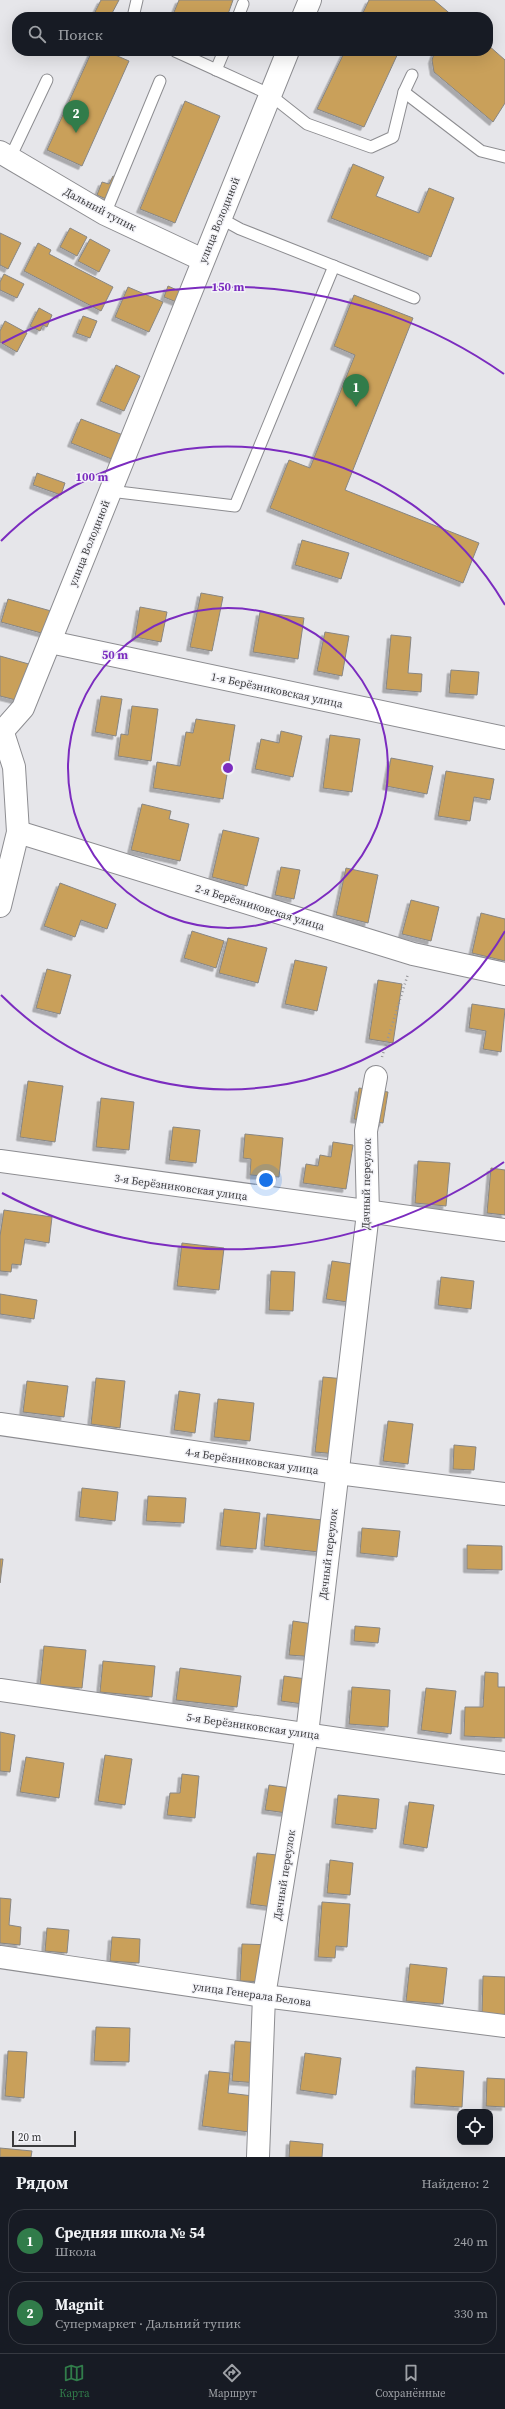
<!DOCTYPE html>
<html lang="ru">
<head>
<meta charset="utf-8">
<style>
  :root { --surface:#171b24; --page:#242831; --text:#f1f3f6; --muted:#9ea1a6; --line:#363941; --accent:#317c4a }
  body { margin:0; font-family:"Source Serif 4",serif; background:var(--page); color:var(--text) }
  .controls { position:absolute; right:12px; bottom:12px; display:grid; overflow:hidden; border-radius:8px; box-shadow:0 4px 16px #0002 }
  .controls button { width:36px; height:36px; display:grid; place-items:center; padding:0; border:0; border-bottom:1px solid var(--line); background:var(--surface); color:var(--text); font:20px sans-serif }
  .scale { position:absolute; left:12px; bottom:10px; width:64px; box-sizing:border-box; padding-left:4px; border:2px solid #3b3b3d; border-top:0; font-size:11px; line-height:14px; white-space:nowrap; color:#3b3b3d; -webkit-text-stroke:3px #f3f3f8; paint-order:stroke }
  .you { position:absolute; left:266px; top:1180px; width:14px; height:14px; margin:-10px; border:3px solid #fff; border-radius:50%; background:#1a73e8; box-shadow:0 0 0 6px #1a73e833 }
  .badge { display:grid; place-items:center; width:26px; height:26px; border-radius:50%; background:var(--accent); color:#fff; font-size:13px; font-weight:700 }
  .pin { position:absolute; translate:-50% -33px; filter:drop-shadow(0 1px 2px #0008) }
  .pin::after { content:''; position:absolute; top:21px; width:14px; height:12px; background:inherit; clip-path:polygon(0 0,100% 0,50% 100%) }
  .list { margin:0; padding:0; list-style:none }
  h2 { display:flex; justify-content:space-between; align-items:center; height:52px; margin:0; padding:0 16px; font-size:17px }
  h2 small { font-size:13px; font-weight:400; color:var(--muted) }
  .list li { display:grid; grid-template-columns:26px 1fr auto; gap:12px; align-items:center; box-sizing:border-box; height:64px; margin:0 8px 8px; padding:0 8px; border:1px solid var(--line); border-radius:16px }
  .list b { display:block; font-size:15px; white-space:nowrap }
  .list p { margin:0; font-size:13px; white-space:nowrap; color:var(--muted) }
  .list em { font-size:13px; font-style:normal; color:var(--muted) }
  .icon { flex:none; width:22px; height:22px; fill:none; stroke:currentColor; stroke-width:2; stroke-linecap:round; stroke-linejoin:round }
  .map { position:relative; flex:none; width:505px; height:2157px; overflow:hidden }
  .search { position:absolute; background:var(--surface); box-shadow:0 4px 16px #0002; left:12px; right:12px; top:12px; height:44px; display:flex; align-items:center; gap:10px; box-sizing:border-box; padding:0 14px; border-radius:16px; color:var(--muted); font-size:15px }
  .sheet { height:196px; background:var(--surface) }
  nav { display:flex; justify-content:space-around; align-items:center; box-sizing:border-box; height:56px; border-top:1px solid var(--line); background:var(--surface); font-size:11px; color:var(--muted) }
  nav a { display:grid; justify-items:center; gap:2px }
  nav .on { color:var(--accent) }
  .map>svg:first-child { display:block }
  .building { fill:#c9a05a; stroke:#888683; filter:url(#shadow) }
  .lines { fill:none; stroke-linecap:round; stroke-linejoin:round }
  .lane-casing { stroke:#8d8d91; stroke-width:13 }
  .street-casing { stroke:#8d8d91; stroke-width:24 }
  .secondary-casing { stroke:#8d8d91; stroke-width:24 }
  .path { stroke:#969699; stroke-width:2.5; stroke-dasharray:1 3; stroke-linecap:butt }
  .lane { stroke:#fff; stroke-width:11 }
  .street { stroke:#fff; stroke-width:22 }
  .secondary { stroke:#fff; stroke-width:22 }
  .ring { fill:none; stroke:#7b2cbf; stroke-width:2 }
  .labels { text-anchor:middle; stroke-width:3; stroke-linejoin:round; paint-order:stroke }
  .street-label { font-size:11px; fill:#3b3b3d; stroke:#f3f3f8 }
  .centre { fill:#7b2cbf; stroke:#f3f3f8; stroke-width:2 }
  .ring-label { font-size:12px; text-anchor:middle; font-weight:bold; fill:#7b2cbf; stroke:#f3f3f8; stroke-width:3; stroke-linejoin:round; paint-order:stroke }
</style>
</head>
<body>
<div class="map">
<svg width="505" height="2157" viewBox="0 0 505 2157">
  <defs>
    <filter id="shadow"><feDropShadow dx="-3.5" dy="3.5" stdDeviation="0" flood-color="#0004"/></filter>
  </defs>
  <rect width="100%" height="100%" fill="#e6e6ea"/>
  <!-- building -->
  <g class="building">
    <polygon points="101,0 119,0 110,17 95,12"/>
    <polygon points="179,0 233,0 227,17 172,17"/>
    <polygon points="369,0 434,0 454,17 361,17"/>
    <polygon points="488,45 505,60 505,103 493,122 434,72 432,60 435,51 488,51"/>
    <polygon points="92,51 106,51 129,61 82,166 47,150"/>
    <polygon points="345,51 399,51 364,127 317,109"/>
    <polygon points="185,101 220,116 175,223 140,209"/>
    <polygon points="353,164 384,177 376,196 419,213 429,188 454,198 431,257 331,218"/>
    <polygon points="113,176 122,180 113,202 97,195 102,182 109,184"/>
    <polygon points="70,228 87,237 77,256 60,247"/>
    <polygon points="0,233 21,243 8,269 0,265"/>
    <polygon points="90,239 110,250 99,272 78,261"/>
    <polygon points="38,243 51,250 49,254 113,287 101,311 24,271"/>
    <polygon points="4,274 24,284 17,298 0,290 0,282"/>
    <polygon points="168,286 188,295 184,305 164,297"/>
    <polygon points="128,287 163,302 149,332 115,317"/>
    <polygon points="354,295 413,318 345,490 479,543 463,583 270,508 289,460 310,468 355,355 334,346"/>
    <polygon points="39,308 52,315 47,327 43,325 40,331 30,326"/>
    <polygon points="83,316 97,321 90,338 76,333"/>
    <polygon points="5,321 27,333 17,352 0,342 0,331"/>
    <polygon points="116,365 140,376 124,411 100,401"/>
    <polygon points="81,419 123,435 114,460 71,443"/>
    <polygon points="37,473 65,483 61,495 33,485"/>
    <polygon points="302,540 349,553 341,579 295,565"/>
    <polygon points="201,593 223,597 212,651 190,647"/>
    <polygon points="8,599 51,611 45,634 1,622"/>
    <polygon points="140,607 167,612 161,642 135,637"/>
    <polygon points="260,612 304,618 298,659 253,652"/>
    <polygon points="325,632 349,636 342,676 317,671"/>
    <polygon points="391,635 411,637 408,673 422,674 421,692 386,689"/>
    <polygon points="0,656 36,666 28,703 0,696"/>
    <polygon points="451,670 479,672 477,695 449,693"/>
    <polygon points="101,696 122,699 116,736 95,732"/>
    <polygon points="132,706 158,709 151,761 118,756 121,734 128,735"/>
    <polygon points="196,719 235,725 223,799 153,788 157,762 180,766 186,732 193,733"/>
    <polygon points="281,731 302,736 293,777 255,769 261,739 279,743"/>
    <polygon points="330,735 360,739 352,792 323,788"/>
    <polygon points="391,758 433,766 427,794 386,786"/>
    <polygon points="446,771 494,779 490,800 474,797 470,821 438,816"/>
    <polygon points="142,804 171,811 169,819 189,824 180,861 131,850"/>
    <polygon points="223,830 259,838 247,886 212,877"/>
    <polygon points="281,867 300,870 294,899 275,895"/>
    <polygon points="346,868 378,875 368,923 336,915"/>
    <polygon points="60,883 116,904 107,929 81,920 75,937 44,926"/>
    <polygon points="411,900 439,907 431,941 402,934"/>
    <polygon points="481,913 505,919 505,961 472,953"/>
    <polygon points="192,931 224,941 216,968 184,958"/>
    <polygon points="228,938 267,948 258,983 219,973"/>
    <polygon points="295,960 327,967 317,1011 285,1004"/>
    <polygon points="47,969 71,975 60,1014 36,1008"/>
    <polygon points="378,980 402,984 393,1043 369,1039"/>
    <polygon points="472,1004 505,1009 501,1052 483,1049 486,1031 469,1028"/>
    <polygon points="28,1081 63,1086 55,1142 20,1137"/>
    <polygon points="359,1088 388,1092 383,1123 354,1119"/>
    <polygon points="101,1098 134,1102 129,1150 96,1147"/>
    <polygon points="173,1127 200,1130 196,1163 169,1160"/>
    <polygon points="245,1134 283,1138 279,1177 250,1175 251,1159 243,1158"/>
    <polygon points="333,1142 353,1145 346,1189 303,1183 306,1164 318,1166 320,1155 331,1157"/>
    <polygon points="418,1161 450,1163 446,1206 415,1203"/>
    <polygon points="491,1168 505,1170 505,1215 487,1213"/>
    <polygon points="4,1210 52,1217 49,1243 25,1239 21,1265 12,1264 11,1272 0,1271 0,1236"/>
    <polygon points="182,1243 224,1248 219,1290 177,1286"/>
    <polygon points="332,1261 367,1266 362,1304 326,1299"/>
    <polygon points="271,1271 295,1272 293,1311 269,1310"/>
    <polygon points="441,1277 474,1281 471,1309 438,1305"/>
    <polygon points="0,1294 37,1300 34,1319 0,1314"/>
    <polygon points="323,1377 345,1379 337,1454 315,1452"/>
    <polygon points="96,1378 125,1381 120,1428 91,1424"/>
    <polygon points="27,1381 68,1386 64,1417 23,1412"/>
    <polygon points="179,1391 200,1394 195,1433 174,1430"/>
    <polygon points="218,1399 254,1403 250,1441 214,1437"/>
    <polygon points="388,1421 413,1424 408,1464 383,1461"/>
    <polygon points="454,1445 476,1447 474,1470 453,1469"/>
    <polygon points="82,1488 118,1492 115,1521 79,1517"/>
    <polygon points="148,1496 186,1498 184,1523 146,1521"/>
    <polygon points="224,1509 260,1513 256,1549 220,1546"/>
    <polygon points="267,1514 332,1521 328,1553 264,1546"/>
    <polygon points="362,1528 400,1531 397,1557 360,1553"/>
    <polygon points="467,1545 502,1546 502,1570 467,1569"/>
    <polygon points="0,1559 3,1559 0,1583"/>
    <polygon points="293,1621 320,1625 316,1657 289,1655"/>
    <polygon points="355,1626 380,1628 378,1643 354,1641"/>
    <polygon points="44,1646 86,1650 82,1688 40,1685"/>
    <polygon points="103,1661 155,1666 152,1697 100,1692"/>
    <polygon points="180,1668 241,1676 237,1707 176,1700"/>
    <polygon points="485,1672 498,1673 498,1687 505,1687 505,1738 464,1736 465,1707 483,1707"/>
    <polygon points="284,1676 314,1680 310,1705 281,1701"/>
    <polygon points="352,1687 390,1690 388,1727 349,1724"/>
    <polygon points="426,1688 456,1691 451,1734 421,1730"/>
    <polygon points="0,1732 15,1735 10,1772 0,1771"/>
    <polygon points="105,1755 132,1759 125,1805 98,1801"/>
    <polygon points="26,1757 64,1763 59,1798 20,1792"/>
    <polygon points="182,1774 199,1776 195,1818 167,1815 170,1793 180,1793"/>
    <polygon points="269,1785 298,1789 294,1814 265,1810"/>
    <polygon points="338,1795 379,1799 376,1829 335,1824"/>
    <polygon points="409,1802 434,1805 427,1848 403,1844"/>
    <polygon points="257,1853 287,1856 280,1908 250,1904"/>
    <polygon points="330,1860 353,1863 350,1895 327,1893"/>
    <polygon points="0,1898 11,1899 9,1925 21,1927 20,1945 0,1943"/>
    <polygon points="322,1902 350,1904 347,1947 336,1946 335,1958 318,1957"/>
    <polygon points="47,1928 69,1930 67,1953 45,1951"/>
    <polygon points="112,1937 140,1939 139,1963 110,1961"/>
    <polygon points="242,1944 275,1945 273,1982 240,1981"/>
    <polygon points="410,1964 447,1968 443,2004 406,2001"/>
    <polygon points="483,1976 505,1977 505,2015 482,2013"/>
    <polygon points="96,2027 130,2028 129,2062 94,2061"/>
    <polygon points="235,2041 261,2043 258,2083 232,2081"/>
    <polygon points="8,2051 27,2052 24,2098 5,2096"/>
    <polygon points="305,2053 341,2058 336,2095 300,2090"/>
    <polygon points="416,2067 464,2071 462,2107 414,2104"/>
    <polygon points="209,2071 230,2073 228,2093 253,2096 249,2132 202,2126"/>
    <polygon points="487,2078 505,2079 505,2107 486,2106"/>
    <polygon points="290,2141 323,2144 322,2157 289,2157"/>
    <polygon points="0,2148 32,2151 31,2157 0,2157"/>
  </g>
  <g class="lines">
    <!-- lane casing -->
    <g class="lane-casing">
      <g id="lane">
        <polyline points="133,17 137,0"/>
        <polyline points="238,17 243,4"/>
        <polyline points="175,51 269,94 307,124 371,147 393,137 404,92 412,75"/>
        <polyline points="216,70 224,51"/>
        <polyline points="404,92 481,151 505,157"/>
        <polyline points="10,158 47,80"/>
        <polyline points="105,214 160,81"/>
        <polyline points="220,218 240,229 414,298"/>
        <polyline points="110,491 235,506 334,266"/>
      </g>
    </g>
    <!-- street casing -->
    <g class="street-casing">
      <g id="street">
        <polyline points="0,152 105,214 203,260"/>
        <polyline points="50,642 505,738"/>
        <polyline points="18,832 413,954 505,974"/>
        <polyline points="0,906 18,832 14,767 3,733"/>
        <polyline points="0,1161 505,1230"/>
        <polyline points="0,1424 338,1473 505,1494"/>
        <polyline points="0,1690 505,1763"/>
        <polyline points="258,2157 264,1996 307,1734 368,1213 366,1131 376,1077"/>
      </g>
    </g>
    <!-- secondary casing -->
    <g class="secondary-casing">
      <g id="secondary">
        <polyline points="303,17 310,0"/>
        <polyline points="0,734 23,708 288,51"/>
        <polyline points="0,1957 264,1996 505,2026"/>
      </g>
    </g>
    <!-- path -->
    <polyline class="path" points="382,1057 408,974"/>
    <!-- lane -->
    <use href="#lane" class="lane"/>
    <!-- street -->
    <use href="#street" class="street"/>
    <!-- secondary -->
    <use href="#secondary" class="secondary"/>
  </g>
  <!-- distance rings -->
  <g class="ring">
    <circle cx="228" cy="768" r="160"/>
    <path d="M505 931A321 321 0 0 1 1 995M1 541A321 321 0 0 1 505 605"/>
    <path d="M504 1162A481 481 0 0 1 2 1193M2 343A481 481 0 0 1 504 374"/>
  </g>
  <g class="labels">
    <!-- street labels -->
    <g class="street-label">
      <text transform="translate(100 209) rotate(28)" y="4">Дальний тупик</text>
      <text transform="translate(219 220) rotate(-68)" y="4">улица Володиной</text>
      <text transform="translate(89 543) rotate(-68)" y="4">улица Володиной</text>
      <text transform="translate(277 690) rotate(12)" y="4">1-я Берёзниковская улица</text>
      <text transform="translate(260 907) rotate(17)" y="4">2-я Берёзниковская улица</text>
      <text transform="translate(366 1184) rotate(-89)" y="4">Дачный переулок</text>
      <text transform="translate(181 1187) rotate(8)" y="4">3-я Берёзниковская улица</text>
      <text transform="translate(252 1461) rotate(8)" y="4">4-я Берёзниковская улица</text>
      <text transform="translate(328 1554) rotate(-83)" y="4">Дачный переулок</text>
      <text transform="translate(253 1726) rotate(8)" y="4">5-я Берёзниковская улица</text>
      <text transform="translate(284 1875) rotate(-81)" y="4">Дачный переулок</text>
      <text transform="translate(252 1994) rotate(8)" y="4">улица Генерала Белова</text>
    </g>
  </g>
  <circle cx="228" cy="768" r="6" class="centre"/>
  <g class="ring-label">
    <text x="228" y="291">150 m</text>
    <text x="92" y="481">100 m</text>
    <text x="115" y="659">50 m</text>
  </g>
</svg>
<div class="controls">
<button><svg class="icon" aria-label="locate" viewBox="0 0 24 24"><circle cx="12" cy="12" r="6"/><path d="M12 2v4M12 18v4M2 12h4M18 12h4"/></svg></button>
</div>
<div class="scale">20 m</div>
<div class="you"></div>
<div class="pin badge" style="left:356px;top:407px">1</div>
<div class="pin badge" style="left:76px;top:133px">2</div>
<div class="search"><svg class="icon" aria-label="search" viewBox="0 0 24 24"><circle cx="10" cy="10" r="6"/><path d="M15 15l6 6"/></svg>Поиск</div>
</div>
<section class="sheet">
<h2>Рядом<small>Найдено: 2</small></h2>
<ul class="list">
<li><span class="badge">1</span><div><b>Средняя школа № 54</b><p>Школа</p></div><em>240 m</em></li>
<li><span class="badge">2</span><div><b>Magnit</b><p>Супермаркет · Дальний тупик</p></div><em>330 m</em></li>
</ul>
</section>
<nav>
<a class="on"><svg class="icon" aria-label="map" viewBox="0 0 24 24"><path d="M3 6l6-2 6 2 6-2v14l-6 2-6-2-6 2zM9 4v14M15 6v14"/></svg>Карта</a>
<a><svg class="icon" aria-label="directions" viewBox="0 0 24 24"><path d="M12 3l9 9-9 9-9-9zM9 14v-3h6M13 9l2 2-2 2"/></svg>Маршрут</a>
<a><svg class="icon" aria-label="saved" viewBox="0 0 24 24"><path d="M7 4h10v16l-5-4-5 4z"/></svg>Сохранённые</a>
</nav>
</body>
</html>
